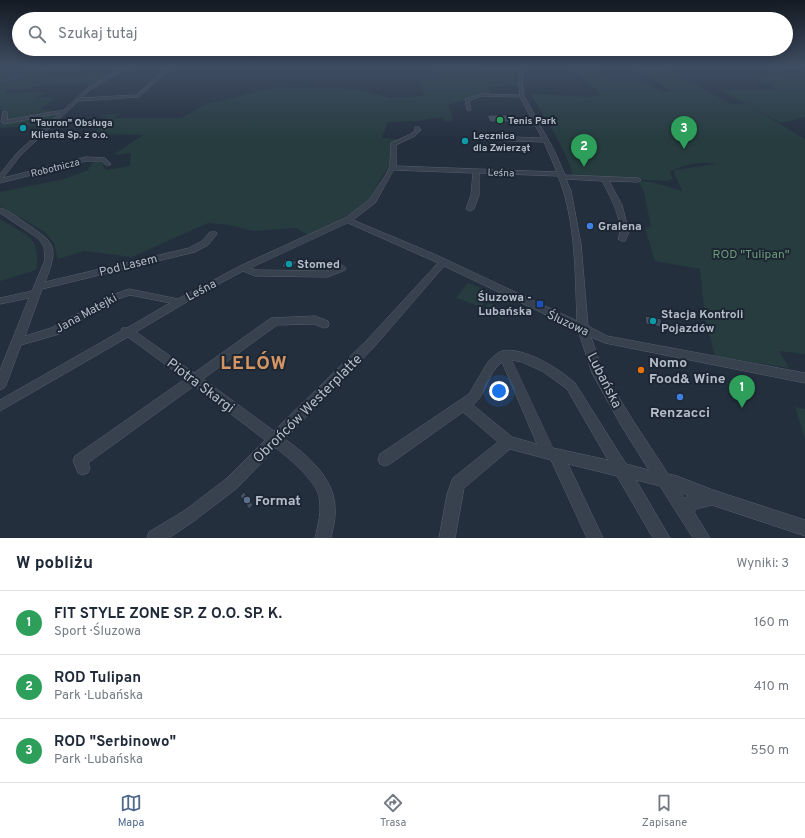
<!DOCTYPE html>
<html lang="pl">
<head>
<meta charset="utf-8">
<style>
  :root { --surface:#fff; --page:#f2f2f3; --text:#1f2937; --muted:#747a83; --line:#e0e1e3; --accent:#4f688e }
  body { margin:0; font-family:Overpass,sans-serif; background:var(--page); color:var(--text) }
  .you { position:absolute; left:499px; top:391px; width:14px; height:14px; margin:-10px; border:3px solid #fff; border-radius:50%; background:#1a73e8; box-shadow:0 0 0 6px #1a73e833 }
  .badge { display:grid; place-items:center; width:26px; height:26px; border-radius:50%; background:var(--accent); color:#fff; font-size:13px; font-weight:700 }
  .pin { position:absolute; translate:-50% -33px; filter:drop-shadow(0 1px 2px #0008) }
  .pin::after { content:''; position:absolute; top:21px; width:14px; height:12px; background:inherit; clip-path:polygon(0 0,100% 0,50% 100%) }
  .list { margin:0; padding:0; list-style:none }
  h2 { display:flex; justify-content:space-between; align-items:center; height:52px; margin:0; padding:0 16px; font-size:17px }
  h2 small { font-size:13px; font-weight:400; color:var(--muted) }
  .list li { display:grid; grid-template-columns:26px 1fr auto; gap:12px; align-items:center; box-sizing:border-box; height:64px; padding:0 16px; border-top:1px solid var(--line) }
  .list b { display:block; font-size:15px; white-space:nowrap }
  .list p { margin:0; font-size:13px; white-space:nowrap; color:var(--muted) }
  .list em { font-size:13px; font-style:normal; color:var(--muted) }
  .icon { flex:none; width:22px; height:22px; fill:none; stroke:currentColor; stroke-width:2; stroke-linecap:round; stroke-linejoin:round }
  .map { position:relative; flex:none; width:805px; height:538px; overflow:hidden }
  .search { position:absolute; background:var(--surface); box-shadow:0 2px 10px #0003; left:12px; right:12px; top:12px; height:44px; display:flex; align-items:center; gap:10px; box-sizing:border-box; padding:0 14px; border-radius:22px; color:var(--muted); font-size:15px }
  .sheet { height:244px; background:var(--surface) }
  nav { display:flex; justify-content:space-around; align-items:center; box-sizing:border-box; height:56px; border-top:1px solid var(--line); background:var(--surface); font-size:11px; color:var(--muted) }
  nav a { display:grid; justify-items:center; gap:2px }
  nav .on { color:var(--accent) }
  .map>svg:first-child { display:block }
  .green { fill:#263c3f }
  .lines { fill:none; stroke-linecap:round; stroke-linejoin:round }
  .stream { stroke:#394c67; stroke-width:1 }
  .building { fill:#455162; stroke:#1f2835 }
  .minor-casing { stroke:#565f6c; stroke-width:1 }
  .minor { fill:#38414e; fill-rule:evenodd }
  .leisure-dot { fill:#2e9e5b; stroke:#1d2633; stroke-width:1.5 }
  .culture-dot { fill:#0f9aa8; stroke:#1d2633; stroke-width:1.5 }
  .shop-dot { fill:#3f7fe0; stroke:#1d2633; stroke-width:1.5 }
  .transit-dot { fill:#1a4fb4; stroke:#1d2633; stroke-width:1.5 }
  .food-dot { fill:#e8710a; stroke:#1d2633; stroke-width:1.5 }
  .service-dot { fill:#5c6f8a; stroke:#1d2633; stroke-width:1.5 }
  .labels { text-anchor:middle; stroke-width:4; stroke-linejoin:round; paint-order:stroke }
  .far-poi-label { font-size:10px; font-weight:bold; fill:#b4bcc9; stroke:#1d2633; text-anchor:start }
  .far-street-label { font-size:10px; fill:#b4bcc9; stroke:#1d2633 }
  .poi-label { font-size:12px; font-weight:bold; fill:#b4bcc9; stroke:#1d2633; text-anchor:start }
  .park-label { font-size:12px; fill:#6b9a76; stroke:#1d2633 }
  .street-label { font-size:12px; fill:#b4bcc9; stroke:#1d2633 }
  .near-poi-label { font-size:14px; font-weight:bold; fill:#b4bcc9; stroke:#1d2633; text-anchor:start }
  .near-street-label { font-size:14px; fill:#b4bcc9; stroke:#1d2633 }
  .near-district-label { font-size:19px; font-weight:bold; letter-spacing:1px; fill:#d59563; stroke:#1d2633 }
</style>
</head>
<body>
<div class="map">
<svg width="805" height="538" viewBox="0 0 805 538">
  <rect width="100%" height="100%" fill="#242f3e"/>
  <!-- green -->
  <g class="green">
    <polygon points="0,66 90,66 56,68 40,77 112,74 94,84 35,86 28,89 7,90 6,93 45,92 36,98 55,97 41,109 61,112 2,123 4,110 0,110"/>
    <polygon points="510,67 517,75 514,80 518,85 491,87 489,89 490,94 481,94 448,105 453,117 452,121 444,121 443,117 416,121 388,122 382,138 398,139 391,162 367,202 341,219 308,235 296,228 253,231 230,225 208,223 132,257 84,251 58,259 54,243 45,232 0,206 0,192 64,179 88,170 92,163 100,161 106,170 130,166 131,153 113,155 143,135 94,134 108,116 100,117 102,115 122,113 114,118 181,118 206,104 276,87 356,89 391,98 424,96 419,80 443,78 441,74 434,73 435,71 491,70"/>
    <path d="M635,68H665L731,104H746L720,90L777,89L749,76L805,73V117L781,123L748,105L805,139V354L779,351L789,368L715,356L705,318L700,269L655,261L645,228L651,227L644,192L638,181L652,182L682,191L674,172L675,170L715,164C708,160 673,166 670,173L673,179L667,181L573,177C570,156 542,112 530,94C553,94 576,98 600,96L596,89L573,71H596L613,81H644L662,92H673Z"/>
    <polygon points="62,112 48,125 0,128 0,124"/>
    <path d="M0,219C24,235 42,235 36,270L0,281Z"/>
    <polygon points="468,283 491,292 481,307 456,298"/>
    <polygon points="489,303 509,312 503,319 483,309"/>
    <polygon points="795,407 805,409 805,439"/>
  </g>
  <g class="lines">
    <!-- stream -->
    <polyline class="stream" points="0,81 32,73"/>
  </g>
  <!-- building -->
  <g class="building">
    <polygon points="487,115 507,115 511,122 490,122"/>
    <polygon points="285,259 288,261 297,261 293,267 282,267"/>
    <polygon points="645,316 661,319 662,327 646,324"/>
    <polygon points="244,492 253,505 249,509 240,496"/>
  </g>
  <g class="lines">
    <!-- minor casing -->
    <g class="minor-casing">
      <g id="minor">
        <polygon points="127,66 131,66 91,89 81,98 136,95 169,66 173,66 139,97 78,101 20,156 3,178 86,157 105,158 111,164 110,165 106,165 101,161 86,161 0,183 0,174 16,154 60,113 4,124 1,122 3,111 7,112 7,120 64,110 89,87"/>
        <path d="M512,66H516L523,74L522,81L524,96L554,150L565,175L638,178L641,180L638,182L609,181L622,205L629,232L625,241H622L618,239C625,223 610,196 602,181L566,179L571,191L581,244L588,326L607,336L805,373V383L605,343L591,337L603,372L632,419L668,474L677,476L713,490L805,520V536L712,505L696,509L694,512L710,538H693L660,486L636,480L670,538H653L617,476L568,464L603,538H587L551,460L510,449L464,488L455,538H439L447,494L453,478L498,442L463,412L390,464L385,466L380,464L378,459L380,454L469,394L488,362C491,358 497,353 502,351C523,346 560,369 575,383L626,464L649,470L622,427L592,373L578,330L444,266L375,346L285,439C307,455 334,478 335,507C336,517 333,528 331,538H315C318,525 322,511 319,497C316,481 289,458 276,448L236,489L194,521L169,538H147L149,532L184,511L226,479L265,440L194,386L88,463L90,468L88,473L83,475L78,473L73,461L75,456L185,379L128,337L0,411V400L121,331L122,328H127L170,303L130,295L118,299L59,334L21,345L6,385L4,388L0,390V370L29,298L0,304V298L32,291L45,260L44,247L39,239L0,213V208C8,210 17,217 24,222C56,243 59,246 45,282L189,248L202,241L210,232H216L217,234L208,245L195,252L42,289L25,336L51,328L112,295L129,289L178,299L240,266L345,218L369,200L385,176L390,166L391,143L411,134L415,130V127H419L421,130L415,136L396,145V166L557,172L544,142L483,140L480,138L483,136L542,138L520,97L481,96L469,101L471,110L469,111L467,110L465,99L481,94L520,95L518,81L519,74ZM394,170L473,173L471,195L466,209L470,211L474,209L479,195V173L558,176C576,220 575,274 577,321L434,254L353,220L375,203ZM348,223L438,263L367,340L274,431L203,379L277,325L314,324L324,328L328,327L329,324L328,321L315,316L271,318L194,373L136,332L200,294L243,271L255,276L328,277L345,270L346,268L342,265L327,271L256,270L251,268ZM512,360L522,362L542,371L567,389L608,460L553,448ZM502,362L537,444L512,437L473,405C487,395 487,372 502,362ZM681,492L689,496L685,498Z"/>
      </g>
    </g>
    <!-- minor -->
    <use href="#minor" class="minor"/>
  </g>
  <!-- sky -->
  <linearGradient id="sky" x2="0" y2="1"><stop stop-color="#141a22"/><stop offset="0.47" stop-color="#3f4d63"/><stop offset="1" stop-color="#3f4d63" stop-opacity="0"/></linearGradient>
  <rect width="805" height="141" fill="url(#sky)"/>
  <!-- markers -->
  <circle class="leisure-dot" cx="500" cy="120" r="4"/>
  <g class="culture-dot">
    <circle cx="23" cy="128" r="4"/>
    <circle cx="465" cy="141" r="4"/>
    <circle cx="289" cy="264" r="4"/>
    <circle cx="653" cy="321" r="4"/>
  </g>
  <g class="shop-dot">
    <circle cx="590" cy="226" r="4"/>
    <circle cx="680" cy="397" r="4"/>
  </g>
  <rect class="transit-dot" x="536" y="300" width="8" height="8" rx="2"/>
  <circle class="food-dot" cx="641" cy="370" r="4"/>
  <circle class="service-dot" cx="247" cy="500" r="4"/>
  <g class="labels">
    <!-- far-poi labels -->
    <g class="far-poi-label">
      <text x="508" y="124">Tenis Park</text>
      <text x="31" y="126">"Tauron" Obsługa<tspan x="31" dy="12">Klienta Sp. z o.o.</tspan></text>
      <text x="473" y="139">Lecznica<tspan x="473" dy="12">dla Zwierząt</tspan></text>
    </g>
    <!-- far-street labels -->
    <g class="far-street-label">
      <text transform="translate(55 167) rotate(-14)" y="4">Robotnicza</text>
      <text transform="translate(501 172) rotate(2)" y="4">Leśna</text>
    </g>
    <!-- poi labels -->
    <g class="poi-label">
      <text x="598" y="230">Gralena</text>
      <text x="297" y="268">Stomed</text>
      <text x="532" y="301" text-anchor="end">Śluzowa -<tspan x="532" dy="14">Lubańska</tspan></text>
      <text x="661" y="318">Stacja Kontroli<tspan x="661" dy="14">Pojazdów</tspan></text>
    </g>
    <!-- park labels -->
    <g class="park-label">
      <text x="751" y="258">ROD "Tulipan"</text>
    </g>
    <!-- street labels -->
    <g class="street-label">
      <text transform="translate(128 265) rotate(-14)" y="4">Pod Lasem</text>
      <text transform="translate(201 290) rotate(-28)" y="4">Leśna</text>
      <text transform="translate(86 313) rotate(-29)" y="4">Jana Matejki</text>
      <text transform="translate(568 323) rotate(25)" y="4">Śluzowa</text>
    </g>
    <!-- near-poi labels -->
    <g class="near-poi-label">
      <text x="649" y="367">Nomo<tspan x="649" dy="16">Food&amp; Wine</tspan></text>
      <text x="680" y="417" text-anchor="middle">Renzacci</text>
      <text x="255" y="505">Format</text>
    </g>
    <!-- near-street labels -->
    <g class="near-street-label">
      <text transform="translate(605 380) rotate(63)" y="5">Lubańska</text>
      <text transform="translate(201 385) rotate(37)" y="5">Piotra Skargi</text>
      <text transform="translate(307 408) rotate(-45)" y="5">Obrońców Westerplatte</text>
    </g>
    <!-- near-district labels -->
    <g class="near-district-label">
      <text x="254" y="369">LELÓW</text>
    </g>
  </g>
</svg>
<div class="you"></div>
<div class="pin badge" style="left:742px;top:408px;background:#2e9e5b">1</div>
<div class="pin badge" style="left:584px;top:167px;background:#2e9e5b">2</div>
<div class="pin badge" style="left:684px;top:149px;background:#2e9e5b">3</div>
<div class="search"><svg class="icon" aria-label="search" viewBox="0 0 24 24"><circle cx="10" cy="10" r="6"/><path d="M15 15l6 6"/></svg>Szukaj tutaj</div>
</div>
<section class="sheet">
<h2>W pobliżu<small>Wyniki: 3</small></h2>
<ul class="list">
<li><span class="badge" style="background:#2e9e5b">1</span><div><b>FIT STYLE ZONE SP. Z O.O. SP. K.</b><p>Sport · Śluzowa</p></div><em>160 m</em></li>
<li><span class="badge" style="background:#2e9e5b">2</span><div><b>ROD Tulipan</b><p>Park · Lubańska</p></div><em>410 m</em></li>
<li><span class="badge" style="background:#2e9e5b">3</span><div><b>ROD &quot;Serbinowo&quot;</b><p>Park · Lubańska</p></div><em>550 m</em></li>
</ul>
</section>
<nav>
<a class="on"><svg class="icon" aria-label="map" viewBox="0 0 24 24"><path d="M3 6l6-2 6 2 6-2v14l-6 2-6-2-6 2zM9 4v14M15 6v14"/></svg>Mapa</a>
<a><svg class="icon" aria-label="directions" viewBox="0 0 24 24"><path d="M12 3l9 9-9 9-9-9zM9 14v-3h6M13 9l2 2-2 2"/></svg>Trasa</a>
<a><svg class="icon" aria-label="saved" viewBox="0 0 24 24"><path d="M7 4h10v16l-5-4-5 4z"/></svg>Zapisane</a>
</nav>
</body>
</html>
